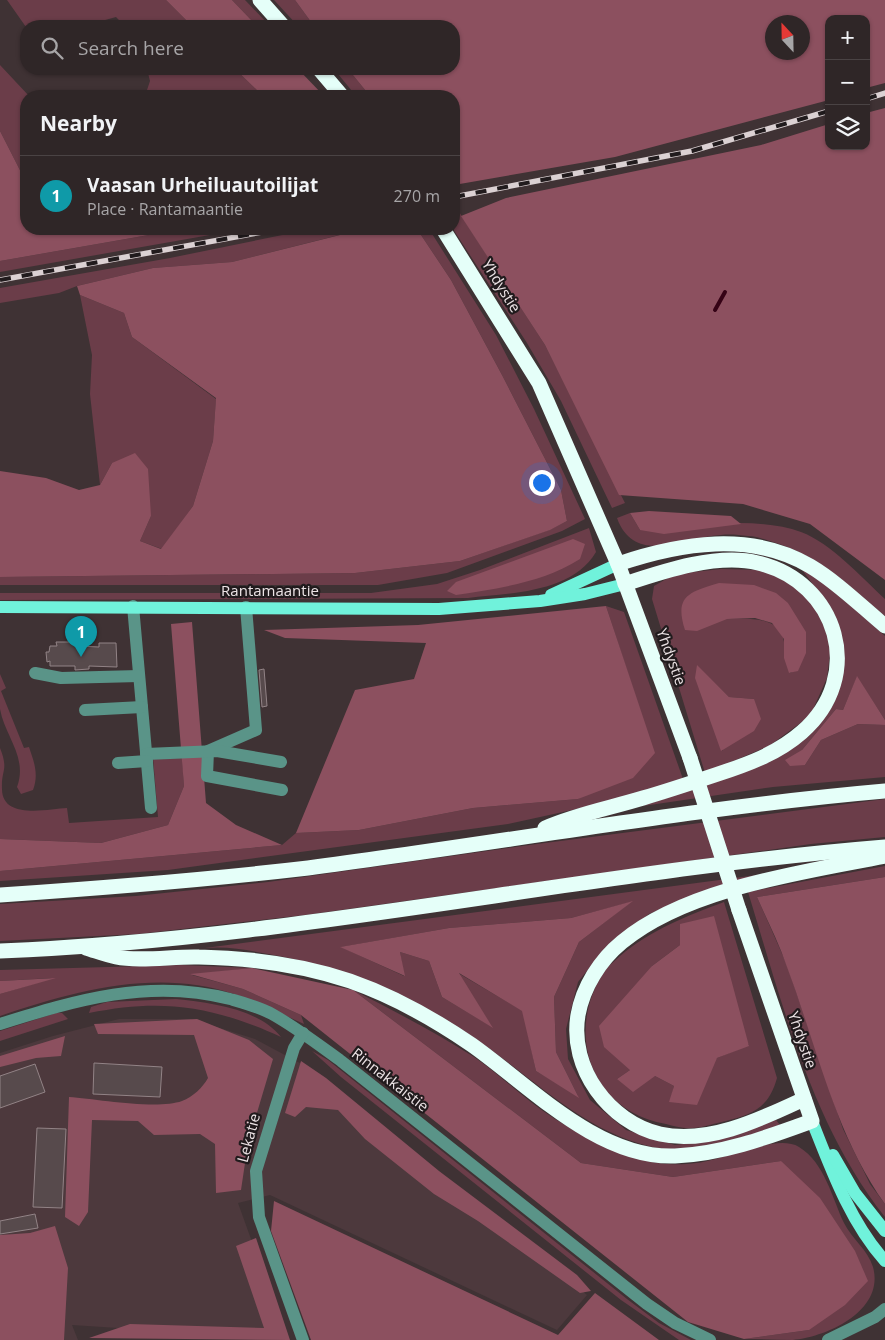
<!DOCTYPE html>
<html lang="en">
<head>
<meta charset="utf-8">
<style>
  :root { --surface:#2f2627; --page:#372e2f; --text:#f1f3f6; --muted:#a7a5a7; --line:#4a4344; --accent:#d6ab8b }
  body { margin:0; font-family:"Open Sans",sans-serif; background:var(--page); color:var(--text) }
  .controls { position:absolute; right:15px; top:15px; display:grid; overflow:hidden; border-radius:10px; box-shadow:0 1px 4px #0004 }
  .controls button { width:45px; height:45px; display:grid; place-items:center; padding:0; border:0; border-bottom:1px solid var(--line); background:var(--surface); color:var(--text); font:25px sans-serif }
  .compass { position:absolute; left:765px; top:15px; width:45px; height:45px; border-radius:50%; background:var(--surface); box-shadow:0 1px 4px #0004; rotate:338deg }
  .you { position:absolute; left:541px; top:482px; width:18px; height:18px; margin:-12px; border:4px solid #fff; border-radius:50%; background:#1a73e8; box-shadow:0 0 0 8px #1a73e833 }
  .badge { display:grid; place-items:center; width:32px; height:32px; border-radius:50%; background:var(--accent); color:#fff; font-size:16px; font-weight:700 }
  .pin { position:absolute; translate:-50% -41px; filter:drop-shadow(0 1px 2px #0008) }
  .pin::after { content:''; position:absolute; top:26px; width:18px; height:15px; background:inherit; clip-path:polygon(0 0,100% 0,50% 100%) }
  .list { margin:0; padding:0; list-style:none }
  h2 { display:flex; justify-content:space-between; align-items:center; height:65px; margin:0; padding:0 20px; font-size:21px }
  h2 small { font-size:16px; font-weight:400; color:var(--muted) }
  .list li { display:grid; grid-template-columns:32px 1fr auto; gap:15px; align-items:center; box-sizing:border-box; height:80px; padding:0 20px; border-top:1px solid var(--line) }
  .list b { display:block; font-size:19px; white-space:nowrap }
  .list p { margin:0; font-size:16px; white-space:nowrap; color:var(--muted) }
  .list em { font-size:16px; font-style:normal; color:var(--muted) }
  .icon { flex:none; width:28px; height:28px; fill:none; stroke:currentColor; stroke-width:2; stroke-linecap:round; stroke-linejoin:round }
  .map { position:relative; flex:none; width:885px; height:1340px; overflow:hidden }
  .search { position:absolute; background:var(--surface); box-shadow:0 1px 4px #0004; left:20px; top:20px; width:440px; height:55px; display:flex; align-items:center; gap:12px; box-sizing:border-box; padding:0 18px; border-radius:20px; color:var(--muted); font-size:19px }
  .panel { position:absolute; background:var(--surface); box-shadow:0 1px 4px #0004; left:20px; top:90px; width:440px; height:145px; border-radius:20px }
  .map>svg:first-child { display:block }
  .built { fill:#4d393d }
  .green { fill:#6b3d49; fill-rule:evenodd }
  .forest { fill:#8c505f; fill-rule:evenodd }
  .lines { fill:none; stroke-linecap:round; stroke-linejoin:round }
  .stream { stroke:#350215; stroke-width:4 }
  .building { fill:#574a4c; stroke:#928386 }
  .minor { stroke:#5a9488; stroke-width:12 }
  .major { stroke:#70f2db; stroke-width:12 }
  .highway { stroke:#e5fff9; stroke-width:15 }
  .rail-casing { stroke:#dbd1d3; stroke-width:5.5 }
  .rail { stroke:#211b1d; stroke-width:4; stroke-dasharray:11; stroke-linecap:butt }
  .highway-bridge { stroke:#e5fff9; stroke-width:15 }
  .labels { text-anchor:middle; stroke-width:4.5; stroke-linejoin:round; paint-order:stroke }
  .street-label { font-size:15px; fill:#ece3e5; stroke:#211b1d }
</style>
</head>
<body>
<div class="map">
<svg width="885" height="1340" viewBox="0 0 885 1340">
  <rect width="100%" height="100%" fill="#3f3234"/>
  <!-- built -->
  <polygon class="built" points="119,1019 191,1019 255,1039 311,1069 587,1295 557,1330 270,1195 238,1203 287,1339 72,1325 78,1340 0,1340 0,1053 53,1036"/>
  <!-- green -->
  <g class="green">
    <polygon points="7,0 166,0 192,26 125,26 116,17 98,22 92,26 26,27"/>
    <polygon points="232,0 245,0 270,26 257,26"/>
    <polygon points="274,0 295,0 314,26 298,26"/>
    <polygon points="0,65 29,96 26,96 26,182 0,131"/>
    <polygon points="147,69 235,69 263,96 145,96 150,81"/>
    <polygon points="334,69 348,69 370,96 356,96"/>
    <polygon points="454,204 545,345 625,503 612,508 561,401 527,343 453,229"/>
    <polygon points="183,229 244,229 0,272 0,261"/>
    <polygon points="312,229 359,230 232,262 153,268 77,286 59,293 0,303 0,288 170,258"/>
    <polygon points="417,229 429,229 496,335 534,409 585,519 562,531 447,573 378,585 0,585 0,577 355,573 460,561 549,530 567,521 561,490 502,375 451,280"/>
    <polygon points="80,295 124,313 132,337 216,399 213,441 193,506 162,549 140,541 151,516 112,463 100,485 90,394 92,355"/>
    <path d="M630,513L640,530C688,527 756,515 801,532C831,543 861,577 885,599V616C845,583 821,556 770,541C763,539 756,536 748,536C739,535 730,534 721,535C684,537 635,567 617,518Z"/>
    <path d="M589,528L596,552C572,593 510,593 468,598L0,600V593H371L437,584L480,570Z"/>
    <polygon points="800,567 822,580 885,636 885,720 857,677 843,710 836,709 802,750 805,765 821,740 858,724 885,725 885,777 773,787 643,806 754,768 808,737 833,705 842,677 842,641 834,613"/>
    <path d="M721,569L769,570L797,588L818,610L831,645L827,678L810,716L769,746L705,773L652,599L654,586L675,574ZM788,603L798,670L790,673C785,662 785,653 784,642C781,615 746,619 727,619ZM697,666L729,697L754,699L722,751Z"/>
    <polygon points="606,606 624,612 683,779 609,802 508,824 168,870 0,881 0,871 282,845 296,833 359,830 473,808 578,799 654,753"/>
    <path d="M0,674L6,688L1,691L24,748L29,747C34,762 39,774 33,790L21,794L17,787C28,757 5,737 0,709C0,698 0,685 0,674Z"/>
    <path d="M0,748C9,771 1,769 2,789C2,820 48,809 67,808L69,823L158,817L153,757L182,756L184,786L168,825L101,843L0,839Z"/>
    <polygon points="885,799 885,837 811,844 305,915 138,934 0,941 0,904 136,896 268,882 537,844"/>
    <path d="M885,866V877L757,897L787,965L843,1129L870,1184L885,1204V1217C812,1125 782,1003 748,892Z"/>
    <path d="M757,875L691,896L649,914L607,946L578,982L566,1029L568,1059L590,1100L626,1130L675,1145L718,1139L776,1120L780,1125C744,1137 701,1156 663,1149C594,1137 549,1092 494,1052C423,1000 356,969 268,954C247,950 227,946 205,948ZM631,902L579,942L554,997L556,1052L578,1096L536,1071L523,1011L458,973L492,1027L442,997L429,961L400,952L404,976L341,947L449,928L571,918Z"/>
    <path d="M724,902L777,1078C769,1107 754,1114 726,1121C715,1123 703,1128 692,1128C684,1129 674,1126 666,1124C590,1111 563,1031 606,969C610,964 616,960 620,956C651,930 686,916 724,902ZM680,945L749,1045L717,1058L670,1102L674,1086L655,1076L617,1079L630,1070L652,966Z"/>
    <path d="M181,965L252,968L192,975L243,989L301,1015L304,1024C281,1014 258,1002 234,994C157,968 74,991 0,1016V994L53,978L0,981V970Z"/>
    <path d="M353,990C394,1011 435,1032 474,1057C502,1076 526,1101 555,1119C583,1137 616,1152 648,1161C661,1165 683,1165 696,1163C723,1161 776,1133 799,1147C825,1163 832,1198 844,1223C852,1239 868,1250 873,1267C885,1311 827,1337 793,1340C777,1340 760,1339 744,1339L809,1330L781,1161L673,1177L581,1163Z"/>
    <path d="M176,999C210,1003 258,1008 281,1037C213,1006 162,998 89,1013L91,1007L107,1002Z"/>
    <polygon points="56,1013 62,1013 68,1019 0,1041 0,1031"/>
    <polygon points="312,1051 328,1060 627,1299 659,1323 691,1340 679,1340 621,1300 341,1077"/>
  </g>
  <!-- forest -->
  <g class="forest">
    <polygon points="166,0 232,0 257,26 192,26"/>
    <path d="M295,0H885V83L866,88V19H829V100L615,157L454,185V96H370L348,69H454V26H314ZM772,22H802V52H772Z"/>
    <polygon points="235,69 298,69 324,96 263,96"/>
    <polygon points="885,108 885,580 810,524 743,504 619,495 545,345 461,216 506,198 761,145 829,124 829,146 866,146 866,113"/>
    <polygon points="0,131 26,182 26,229 183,229 0,261"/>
    <polygon points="364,229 417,229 451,280 502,375 561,490 567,521 550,530 460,561 355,573 0,577 0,471 46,478 79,490 100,485 112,463 135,453 148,469 151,516 140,541 161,549 193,506 213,441 216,398 132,337 124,313 80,295 77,286 153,268 232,262"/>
    <polygon points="649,511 731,516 741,524 664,534 640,530 630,513"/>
    <path d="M573,539L585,544L580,559C542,583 499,588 456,595L447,591L456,582Z"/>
    <path d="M719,583L754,585L776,593L788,603L806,632V653L798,671L789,673L784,658V639L772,623L755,618L727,619L697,631L685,630C674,596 689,592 719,583Z"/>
    <polygon points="606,606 655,753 633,778 578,799 473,808 359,830 296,833 355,690 414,679 426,643 285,638 264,630 418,625"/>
    <polygon points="192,622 206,803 236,825 282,845 0,871 0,839 101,843 168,825 184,786 171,624"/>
    <polygon points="697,665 729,697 754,699 761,719 754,731 721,751 695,678"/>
    <polygon points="857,676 885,720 885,725 858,724 821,740 805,765 790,766 785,760 802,750 836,709 843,710"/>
    <path d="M885,877V1204C835,1134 817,1047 787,967C779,943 767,920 757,897Z"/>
    <polygon points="633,901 579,942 554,997 556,1052 579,1098 536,1071 522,1011 459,973 493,1028 442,997 429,961 400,952 405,976 340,947 449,928 571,918"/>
    <polygon points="714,916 749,1046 717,1058 697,1105 669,1102 674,1086 655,1076 633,1092 617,1079 630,1070 604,1047 599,1026 652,966 680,945 680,924"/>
    <polygon points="252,968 353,990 581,1163 673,1177 781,1161 820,1198 855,1251 868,1281 845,1305 809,1330 744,1339 688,1322 301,1015 243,989 190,974"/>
    <polygon points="56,978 0,994 0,981"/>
    <path d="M197,1019L249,1040L273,1059L248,1143L241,1190L216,1193L215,1144L200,1134L154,1135L138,1121L92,1120L88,1212L79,1226L65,1217L69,1097C97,1099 157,1110 182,1101C193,1097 203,1087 208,1078L194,1035L98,1034L94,1024Z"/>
    <polygon points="65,1036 61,1056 36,1058 0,1067 0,1056"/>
    <polygon points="301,1061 326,1078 439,1171 577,1275 591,1291 580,1293 478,1221 434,1194 365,1139 338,1110 306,1107 295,1117 285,1113"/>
    <polygon points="274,1201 558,1335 595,1293 659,1340 311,1340 271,1231"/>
    <polygon points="55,1226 68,1268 64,1340 0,1340 0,1235 30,1233"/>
    <polygon points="256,1238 290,1340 89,1338 130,1324 264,1328 236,1246"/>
  </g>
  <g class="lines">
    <!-- stream -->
    <polyline class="stream" points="715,310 725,292"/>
  </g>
  <!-- building -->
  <g class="building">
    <polygon points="56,642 78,642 78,646 99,647 99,643 116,643 117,667 89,666 89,669 75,670 75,666 50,666 50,661 47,662 46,652 49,652 50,646 57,646"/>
    <polygon points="264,669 267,706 262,707 259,670"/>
    <polygon points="94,1063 162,1067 160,1097 93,1094"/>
    <polygon points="35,1064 45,1092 0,1108 0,1076"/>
    <polygon points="37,1128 66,1129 62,1208 33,1207"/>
    <polygon points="35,1214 38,1228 0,1234 0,1221"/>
  </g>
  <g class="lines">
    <!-- minor -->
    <g class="minor">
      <polyline points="133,606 151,808"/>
      <polyline points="246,607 256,730 208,751 207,776 282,790"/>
      <polyline points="35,673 61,678 139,676"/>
      <polyline points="85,710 142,707"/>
      <polyline points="146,754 217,751 281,762"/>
      <polyline points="118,763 147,761"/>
      <path d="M0,1024C76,1000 150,978 230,999C244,1003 259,1007 272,1014C297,1028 319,1045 341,1061L647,1304L675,1323L710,1340"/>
      <polyline points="303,1340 259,1217 256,1171 294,1048 303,1033"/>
      <polyline points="828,1340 875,1317 885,1309"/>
    </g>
    <!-- major -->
    <g class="major">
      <polyline points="551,595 618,564"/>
      <polyline points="0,607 439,609 540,601 585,594 625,584"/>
      <path d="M812,1121C831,1169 850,1222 885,1261"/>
      <polyline points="833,1155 855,1193 885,1231"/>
    </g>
    <!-- highway -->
    <g class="highway">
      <polyline points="260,0 283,26"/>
      <polyline points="319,69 342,96"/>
      <polyline points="443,229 539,383 618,564 690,758"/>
      <path d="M618,564C680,543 751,531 810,566C837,582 861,606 885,626"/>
      <path d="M545,828C577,814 610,808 643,798C667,791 691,783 715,775C746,765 777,754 802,732C866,676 838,582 758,563C717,553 664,571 625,584"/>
      <path d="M0,895C103,888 205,880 308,868C500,843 691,808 885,791"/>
      <path d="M86,948C96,951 106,955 116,957C139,962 175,956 199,957C251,958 300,964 350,981C393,996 434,1019 472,1045C530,1086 598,1159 675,1156C723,1154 768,1137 812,1121L739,910"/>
      <path d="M0,951C297,939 589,871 885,847"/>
      <path d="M804,1099C761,1119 708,1145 660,1134C609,1122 569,1068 578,1015C583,987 600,960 622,942C687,888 804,872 885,856"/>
    </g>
    <!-- rail casing -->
    <g class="rail-casing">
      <g id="rail">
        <polyline points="866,99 885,93"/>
        <polyline points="454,197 692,151 829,111"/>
        <polyline points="0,280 279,229"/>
      </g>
    </g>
    <!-- rail -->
    <use href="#rail" class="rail"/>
    <!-- highway-bridge -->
    <polyline class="highway-bridge" points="690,758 739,910"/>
  </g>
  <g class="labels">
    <!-- street labels -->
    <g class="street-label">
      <text transform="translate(501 286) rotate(58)" y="5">Yhdystie</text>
      <text x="270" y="596">Rantamaantie</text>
      <text transform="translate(671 657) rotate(70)" y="5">Yhdystie</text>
      <text transform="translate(802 1040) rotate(71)" y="5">Yhdystie</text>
      <text transform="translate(390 1080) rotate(38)" y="5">Rinnakkaistie</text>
      <text transform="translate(249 1138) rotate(-75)" y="5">Lekatie</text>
    </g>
  </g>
</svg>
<div class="controls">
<button>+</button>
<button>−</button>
<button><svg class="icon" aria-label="layers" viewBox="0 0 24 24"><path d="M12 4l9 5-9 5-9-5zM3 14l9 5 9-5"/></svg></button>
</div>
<svg class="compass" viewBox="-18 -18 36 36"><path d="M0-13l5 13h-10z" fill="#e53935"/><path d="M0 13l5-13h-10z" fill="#a7a5a7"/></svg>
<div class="you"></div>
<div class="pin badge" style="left:81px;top:657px;background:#0f9aa8">1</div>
<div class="search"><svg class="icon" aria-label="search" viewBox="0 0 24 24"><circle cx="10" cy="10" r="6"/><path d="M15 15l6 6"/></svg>Search here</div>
<section class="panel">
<h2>Nearby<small></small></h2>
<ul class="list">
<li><span class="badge" style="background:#0f9aa8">1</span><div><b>Vaasan Urheiluautoilijat</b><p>Place · Rantamaantie</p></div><em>270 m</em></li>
</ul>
</section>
</div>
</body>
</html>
